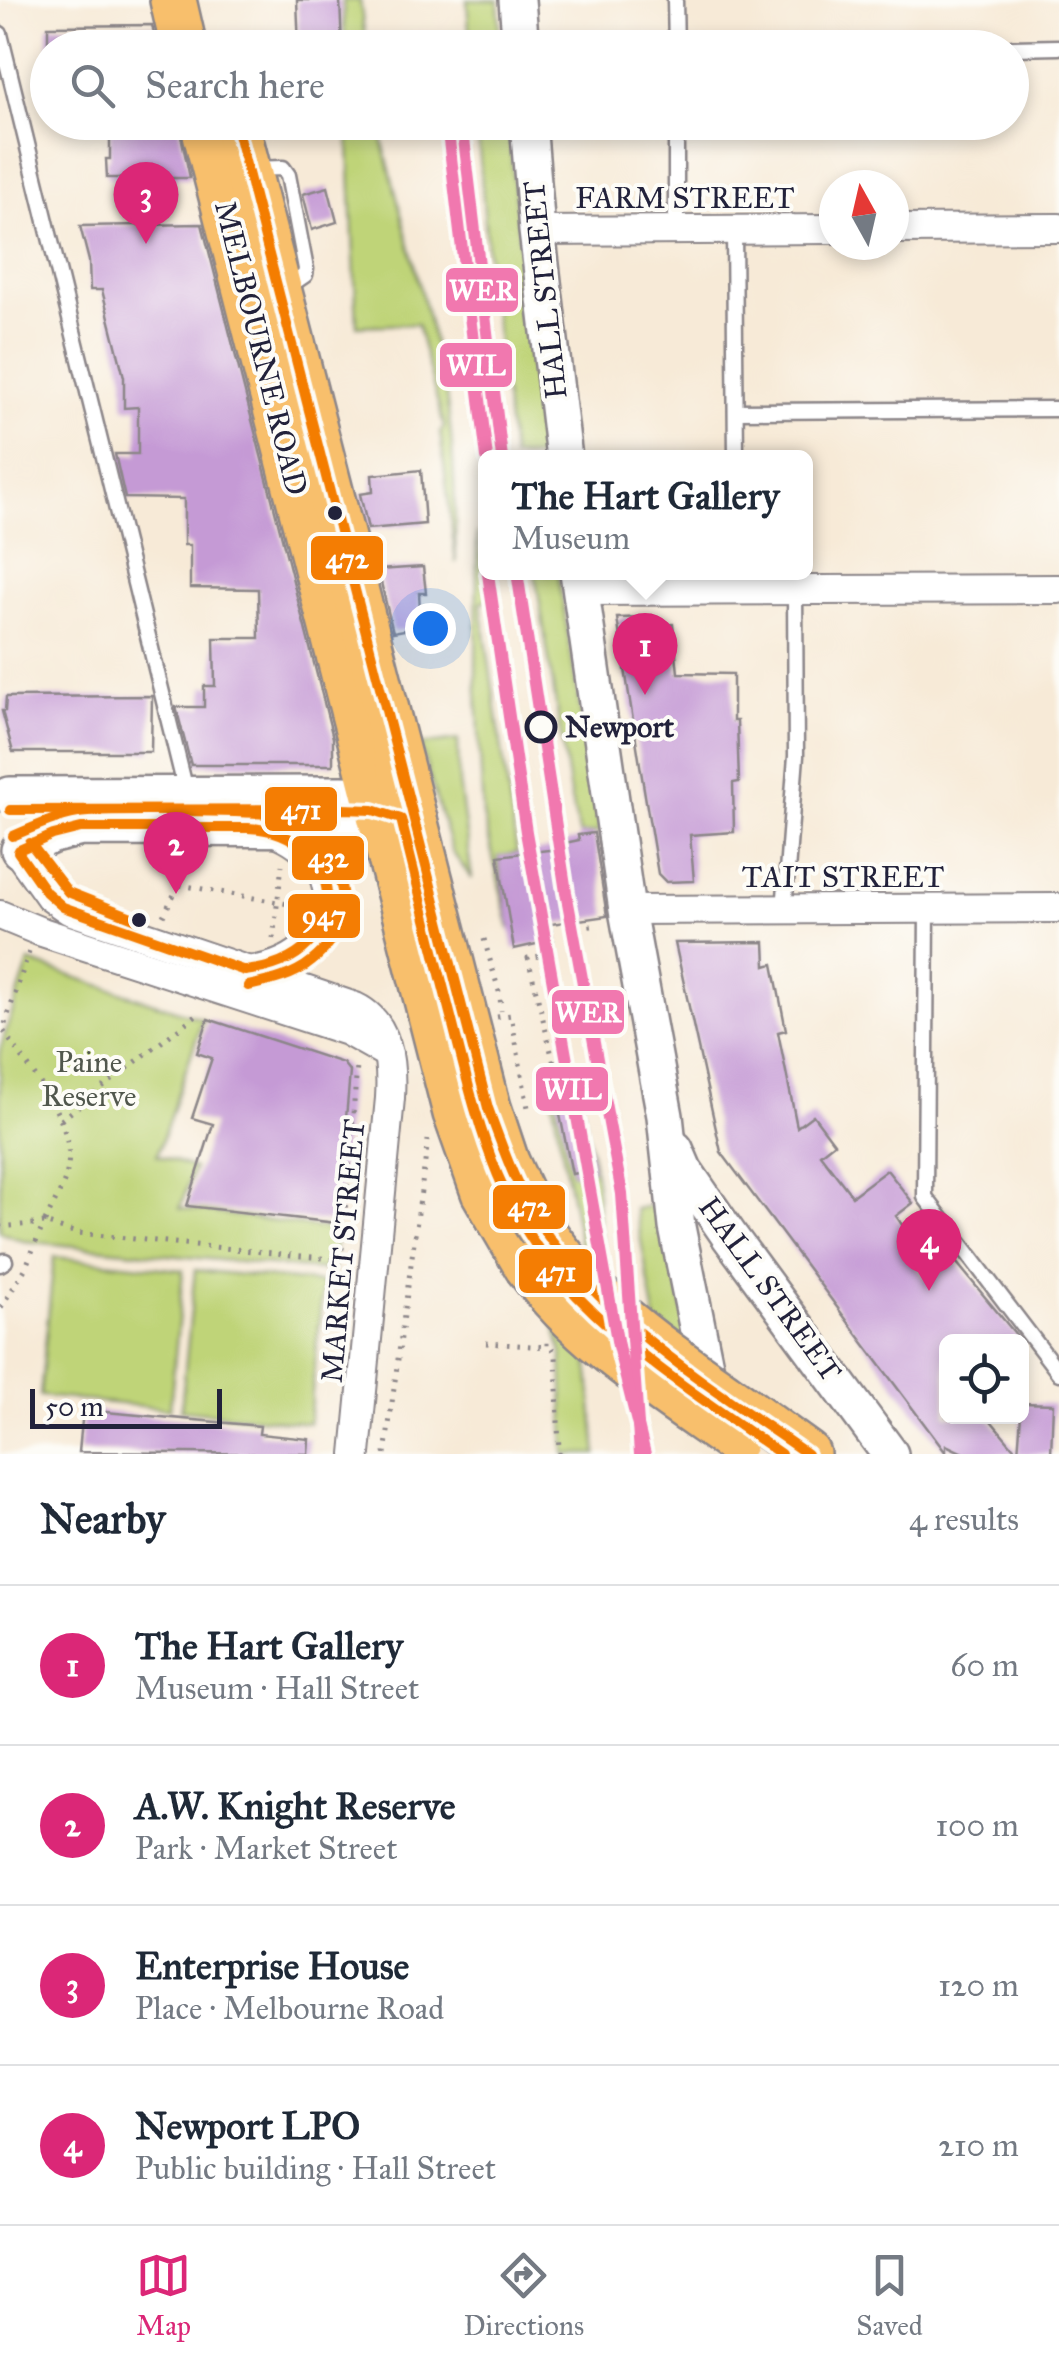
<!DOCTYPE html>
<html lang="en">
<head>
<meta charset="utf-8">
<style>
  :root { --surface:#fff; --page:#f2f2f3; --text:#1f2937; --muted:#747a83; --line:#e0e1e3; --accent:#db2777 }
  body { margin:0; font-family:"IM FELL Great Primer",serif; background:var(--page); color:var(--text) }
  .controls { position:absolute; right:30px; bottom:30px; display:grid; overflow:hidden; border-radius:15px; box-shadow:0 5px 15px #0003 }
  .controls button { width:90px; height:90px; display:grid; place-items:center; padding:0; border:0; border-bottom:2px solid var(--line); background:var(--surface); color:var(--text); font:50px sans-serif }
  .compass { position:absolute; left:819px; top:170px; width:90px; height:90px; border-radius:50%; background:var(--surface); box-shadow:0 5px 15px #0003; rotate:352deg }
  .scale { position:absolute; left:30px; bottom:25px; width:192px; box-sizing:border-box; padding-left:10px; border:5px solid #22223b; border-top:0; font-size:28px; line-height:35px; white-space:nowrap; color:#22223b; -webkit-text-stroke:8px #fdfcf7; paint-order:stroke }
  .you { position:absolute; left:430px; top:628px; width:35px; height:35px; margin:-25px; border:8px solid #fff; border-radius:50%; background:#1a73e8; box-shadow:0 0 0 15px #1a73e833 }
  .badge { display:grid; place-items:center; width:65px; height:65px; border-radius:50%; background:var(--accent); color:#fff; font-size:32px; font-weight:700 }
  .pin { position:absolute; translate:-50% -82px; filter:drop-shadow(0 2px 5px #0008) }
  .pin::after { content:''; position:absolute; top:52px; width:35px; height:30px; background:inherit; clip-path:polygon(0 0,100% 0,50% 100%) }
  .popup { position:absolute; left:478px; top:450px; width:335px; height:130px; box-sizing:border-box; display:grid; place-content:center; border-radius:15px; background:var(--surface); filter:drop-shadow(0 2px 8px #0005); font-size:32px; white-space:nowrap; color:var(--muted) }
  .popup b { font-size:38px; color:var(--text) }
  .popup::after { content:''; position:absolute; left:50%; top:100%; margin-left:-20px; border:20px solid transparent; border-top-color:var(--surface) }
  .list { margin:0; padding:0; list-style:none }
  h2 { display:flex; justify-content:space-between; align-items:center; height:130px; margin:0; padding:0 40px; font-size:42px }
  h2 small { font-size:32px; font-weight:400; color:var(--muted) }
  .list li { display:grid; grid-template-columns:65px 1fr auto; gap:30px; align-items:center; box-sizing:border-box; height:160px; padding:0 40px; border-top:2px solid var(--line) }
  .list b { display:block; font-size:38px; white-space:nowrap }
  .list p { margin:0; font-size:32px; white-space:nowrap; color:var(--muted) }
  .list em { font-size:32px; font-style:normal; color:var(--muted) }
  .icon { flex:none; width:55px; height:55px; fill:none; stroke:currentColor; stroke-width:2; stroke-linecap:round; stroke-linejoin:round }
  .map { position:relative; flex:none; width:1059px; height:1454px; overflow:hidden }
  .search { position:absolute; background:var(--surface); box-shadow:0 5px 15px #0003; left:30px; right:30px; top:30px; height:110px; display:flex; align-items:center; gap:25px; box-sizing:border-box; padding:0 35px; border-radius:55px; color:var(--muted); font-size:38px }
  .sheet { height:770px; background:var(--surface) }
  nav { display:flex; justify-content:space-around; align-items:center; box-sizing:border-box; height:140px; border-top:2px solid var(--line); background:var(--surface); font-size:28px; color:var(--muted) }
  nav a { display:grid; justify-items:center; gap:5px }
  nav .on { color:var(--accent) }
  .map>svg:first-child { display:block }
  .green { fill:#bfd478; stroke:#707b5a; stroke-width:2.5; fill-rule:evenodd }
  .building { fill:#c59ad5 }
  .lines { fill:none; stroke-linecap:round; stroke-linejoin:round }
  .service-casing { stroke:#8c8689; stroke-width:19 }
  .minor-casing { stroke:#8c8689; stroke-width:32 }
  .tertiary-casing { stroke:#8c8689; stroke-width:40 }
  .primary-casing { stroke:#8c8689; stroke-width:50 }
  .path { stroke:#8c8689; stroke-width:5; stroke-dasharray:2.5 8; stroke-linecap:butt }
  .service { stroke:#fff; stroke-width:14 }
  .minor { stroke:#fff; stroke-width:28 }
  .tertiary { stroke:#fff; stroke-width:35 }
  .primary { stroke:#f8bf6c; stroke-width:45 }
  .primary-bridge-casing { stroke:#8c8689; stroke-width:50; stroke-linecap:butt }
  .primary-bridge { stroke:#f8bf6c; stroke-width:45 }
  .bus-1-casing { stroke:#fdfcf7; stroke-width:18 }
  .bus-2-casing { stroke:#fdfcf7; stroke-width:18 }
  .bus-3-casing { stroke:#fdfcf7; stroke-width:18 }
  .bus-4-casing { stroke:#fdfcf7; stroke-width:18 }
  .bus-1 { stroke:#f47d03; stroke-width:10 }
  .bus-2 { stroke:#f47d03; stroke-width:10 }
  .bus-3 { stroke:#f47d03; stroke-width:10 }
  .bus-4 { stroke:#f47d03; stroke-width:10 }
  .rail-1-casing { stroke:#fdfcf7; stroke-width:20 }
  .rail-2-casing { stroke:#fdfcf7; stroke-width:20 }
  .rail-1 { stroke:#f178af; stroke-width:12 }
  .rail-2 { stroke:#f178af; stroke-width:12 }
  .bus-dot { fill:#22223b; stroke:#fdfcf7; stroke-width:4 }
  .stop-dot { fill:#fdfcf7; stroke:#22223b; stroke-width:5 }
  .labels { text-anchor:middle; stroke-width:8; stroke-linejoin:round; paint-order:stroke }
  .street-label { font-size:30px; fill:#22223b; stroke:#fdfcf7 }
  .stop-label { font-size:30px; font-weight:bold; fill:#22223b; stroke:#fdfcf7; text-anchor:start }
  .park-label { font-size:30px; fill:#51574d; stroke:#fdfcf7 }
  .line-badge { stroke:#fdfcf7; stroke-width:4 }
  .badge-label { font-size:28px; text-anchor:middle; font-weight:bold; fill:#fff }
</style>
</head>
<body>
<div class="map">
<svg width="1059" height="1454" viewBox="0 0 1059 1454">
  <rect width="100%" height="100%" fill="#fdfcf7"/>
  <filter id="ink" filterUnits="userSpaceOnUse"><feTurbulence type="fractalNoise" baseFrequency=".01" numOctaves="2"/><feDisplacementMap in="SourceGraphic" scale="20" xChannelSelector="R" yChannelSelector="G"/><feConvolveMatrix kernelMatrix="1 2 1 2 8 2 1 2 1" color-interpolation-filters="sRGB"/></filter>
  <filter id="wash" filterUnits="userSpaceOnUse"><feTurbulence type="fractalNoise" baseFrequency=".0048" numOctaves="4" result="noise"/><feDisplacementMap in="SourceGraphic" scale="40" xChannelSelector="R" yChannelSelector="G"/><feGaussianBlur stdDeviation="2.25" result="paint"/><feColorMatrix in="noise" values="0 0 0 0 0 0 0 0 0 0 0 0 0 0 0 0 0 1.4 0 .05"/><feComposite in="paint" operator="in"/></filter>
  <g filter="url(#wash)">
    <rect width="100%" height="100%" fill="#f7ead7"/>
    <!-- green -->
    <g class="green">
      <polygon points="343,0 360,0 366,47 345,47"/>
      <polygon points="467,0 498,0 501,47 470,47"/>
      <path d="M348,123H378L443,378C455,440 455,500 456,563L440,432L444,427L417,324L357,326Z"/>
      <polygon points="477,123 508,123 532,375 543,457 512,457 488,262"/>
      <polygon points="477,532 488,600 481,602 483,619 517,853 498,857 510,929 483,815 476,673"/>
      <polygon points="535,573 558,573 600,832 580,835 571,800"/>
      <polygon points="458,740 459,782 472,879 452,852 420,745"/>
      <polygon points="29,962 203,1019 157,1155 194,1168 180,1208 336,1230 333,1271 23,1241 0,1232 0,1049"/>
      <path d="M571,1075L572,1082H577L596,1178L602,1276L583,1259L548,1078ZM579,1096L593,1169L572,1173L557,1101Z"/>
      <polygon points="660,1204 692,1346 656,1322 635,1209"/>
      <polygon points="54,1257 183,1270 170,1409 40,1396"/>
      <polygon points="195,1270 323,1283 309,1423 181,1410"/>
      <polygon points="554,1322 587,1353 597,1454 565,1454 562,1353"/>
    </g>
    <g id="blocks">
      <!-- building -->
      <g class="building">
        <polygon points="297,0 340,0 342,48 299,48"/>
        <polygon points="152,25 157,48 48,48 48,26"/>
        <polygon points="158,122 178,122 190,178 107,178 106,159 110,159 110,124"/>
        <polygon points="328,187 337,222 312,230 303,194"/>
        <polygon points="202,224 333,738 333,765 191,765 176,707 204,707 204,686 215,686 214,638 259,638 258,589 190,588 190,545 184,545 184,499 125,498 115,454 138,454 138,407 124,408 124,377 102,290 90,290 89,261 80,226"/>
        <polygon points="421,470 425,524 368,529 360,494 373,492 372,475"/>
        <polygon points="423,567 426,593 419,593 421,627 393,632 378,570"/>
        <polygon points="653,617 654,625 673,624 678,673 733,674 733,721 737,721 739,782 733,783 734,832 690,835 694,881 666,882 658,874 640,765 617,618"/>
        <polygon points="152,696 151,752 13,752 2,711 5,711 6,697"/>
        <polygon points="594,833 607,916 551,924 554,940 514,949 498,856 566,848 565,843 579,840 578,835"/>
        <polygon points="765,942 766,966 773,964 786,1030 778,1032 797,1127 813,1115 834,1143 820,1154 852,1196 887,1170 913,1203 896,1216 909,1235 899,1242 925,1278 952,1257 1022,1342 946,1342 946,1416 987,1416 1018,1453 1022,1403 1053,1404 1051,1454 965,1454 946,1445 946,1453 721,1152 675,943"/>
        <polygon points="208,1019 343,1063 350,1072 337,1223 187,1206 213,1124 192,1118 212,1058 197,1053"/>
        <polygon points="579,1096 593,1170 572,1174 557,1100"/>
        <polygon points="83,1410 260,1426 259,1434 309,1439 308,1454 79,1452"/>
      </g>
    </g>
  </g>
  <g filter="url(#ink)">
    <use href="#blocks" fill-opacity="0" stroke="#8c8689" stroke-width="2.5"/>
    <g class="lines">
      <!-- service casing -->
      <g class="service-casing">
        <g id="service">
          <polyline points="675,0 676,48"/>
          <polyline points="0,34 187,795"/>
          <polyline points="1012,48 1059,47"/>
          <polyline points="252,169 283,168 288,175 306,269 305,275 283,290"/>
          <polyline points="676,230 676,122"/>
          <polyline points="734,230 736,458"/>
          <polyline points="736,411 1059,409"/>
          <polyline points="927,909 925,1197 1059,1373"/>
          <polyline points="784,910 796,756 795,590"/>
          <polyline points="0,1264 5,1261"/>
        </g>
      </g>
      <!-- minor casing -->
      <g class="minor-casing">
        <g id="minor">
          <polyline points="894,229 1059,228"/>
          <polyline points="537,231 834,229"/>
          <polyline points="580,591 1059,589"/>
          <path d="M18,852L50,897L69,910L355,1007C389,1023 392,1064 390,1098L356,1454"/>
          <polyline points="627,910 1059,908"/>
          <polyline points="0,915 39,931 347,1031 388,1054"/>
          <path d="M247,971C339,963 360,863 271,830"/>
        </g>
      </g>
      <!-- tertiary casing -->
      <g class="tertiary-casing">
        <g id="tertiary">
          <polyline points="517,0 521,48"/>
          <polyline points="528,122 537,231 564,458"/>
          <polyline points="578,572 627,910 665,1116 677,1227 711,1395"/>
          <polyline points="10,795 342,794 376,795 398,802"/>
          <polyline points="19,850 53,835 81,828 385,829 404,814"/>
          <polyline points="675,1149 684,1170 730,1237 890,1454"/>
        </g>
      </g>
      <!-- primary casing -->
      <g class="primary-casing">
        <g id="primary">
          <polyline points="173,0 184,48"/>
          <polyline points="203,122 456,1113 484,1192 527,1266"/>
          <polyline points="240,140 488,1108 506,1162 528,1209"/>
          <polyline points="724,1394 807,1454"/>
        </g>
      </g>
      <!-- path -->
      <g class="path">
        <polyline points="180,885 300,906"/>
        <polyline points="163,916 183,877 184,857"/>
        <polyline points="579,928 598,925"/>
        <polyline points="273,939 282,865"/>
        <polyline points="484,939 500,995 501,1011"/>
        <path d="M29,952L3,1030C29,1071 83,1126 65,1179C60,1194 51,1209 44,1223L77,1233L341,1260L357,1066"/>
        <polyline points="497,1017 511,1015 529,1113"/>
        <polyline points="556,1072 528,958 557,953"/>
        <polyline points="550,1073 569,1069"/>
        <polyline points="61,1120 200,1012"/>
        <polyline points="0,1227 44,1223 25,1269 0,1309"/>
        <polyline points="486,1343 547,1347 547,1342"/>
        <polyline points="552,1348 556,1355 559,1454"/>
        <polyline points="385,1454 428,1140"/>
      </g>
      <!-- service -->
      <use href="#service" class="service"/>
      <!-- minor -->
      <use href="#minor" class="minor"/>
      <!-- tertiary -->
      <use href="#tertiary" class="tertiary"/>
      <!-- primary -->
      <use href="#primary" class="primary"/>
      <!-- primary-bridge casing -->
      <g class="primary-bridge-casing">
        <g id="primary-bridge">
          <path d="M528,1209C579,1293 645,1339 724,1394"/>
          <path d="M527,1266C581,1340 660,1389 734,1441"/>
        </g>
      </g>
      <!-- primary-bridge -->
      <use href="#primary-bridge" class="primary-bridge"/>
      <!-- bus-1 casing -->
      <g class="bus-1-casing">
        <path id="bus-1" d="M235,122L488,1108C503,1149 517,1190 541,1226C607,1325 712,1387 807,1454"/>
      </g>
      <!-- bus-2 casing -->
      <g class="bus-2-casing">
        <path id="bus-2" d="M10,810L342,809L373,810L401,819C417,885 434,951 451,1017C479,1127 496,1211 577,1296C637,1358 711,1405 781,1454"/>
      </g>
      <!-- bus-3 casing -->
      <g class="bus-3-casing">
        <path id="bus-3" d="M18,852L46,892L63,907L245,971C362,959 346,831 248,828H81L53,835L19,850"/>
      </g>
      <!-- bus-4 casing -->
      <g class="bus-4-casing">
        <g id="bus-4">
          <path d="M13,836C34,827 55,817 78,813C100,810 262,810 277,816C338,842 371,913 312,961C294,976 271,981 248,986"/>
          <polyline points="30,843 68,892 139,920"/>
        </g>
      </g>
      <!-- bus-1 -->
      <use href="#bus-1" class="bus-1"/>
      <!-- bus-2 -->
      <use href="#bus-2" class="bus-2"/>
      <!-- bus-3 -->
      <use href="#bus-3" class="bus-3"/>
      <!-- bus-4 -->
      <use href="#bus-4" class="bus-4"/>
      <!-- rail-1 casing -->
      <g class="rail-1-casing">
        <g id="rail-1">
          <polyline points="462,122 502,458"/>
          <polyline points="517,572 566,892 622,1194 640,1454"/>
        </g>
      </g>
      <!-- rail-2 casing -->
      <g class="rail-2-casing">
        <g id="rail-2">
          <polyline points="447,124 487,458"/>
          <polyline points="488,574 526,832 618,1346 645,1454"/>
        </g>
      </g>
      <!-- rail-1 -->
      <use href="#rail-1" class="rail-1"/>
      <!-- rail-2 -->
      <use href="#rail-2" class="rail-2"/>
    </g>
  </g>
  <!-- markers -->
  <g class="bus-dot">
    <circle cx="335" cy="513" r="9"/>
    <circle cx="139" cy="920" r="9"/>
  </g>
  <circle class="stop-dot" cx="541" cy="727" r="14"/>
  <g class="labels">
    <!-- street labels -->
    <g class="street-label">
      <text x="685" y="208">FARM STREET</text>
      <text transform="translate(545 290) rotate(-96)" y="10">HALL STREET</text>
      <text transform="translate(261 348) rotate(76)" y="10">MELBOURNE ROAD</text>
      <text x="843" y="887">TAIT STREET</text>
      <text transform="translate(343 1251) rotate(-85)" y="10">MARKET STREET</text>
      <text transform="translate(770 1289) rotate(54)" y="10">HALL STREET</text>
    </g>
    <!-- stop labels -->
    <g class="stop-label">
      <text x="565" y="737">Newport</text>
    </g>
    <!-- park labels -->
    <g class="park-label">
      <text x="89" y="1072">Paine<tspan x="89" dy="34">Reserve</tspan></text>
    </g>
  </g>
  <g class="line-badge">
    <rect x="444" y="266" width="76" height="48" rx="10" fill="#f178af"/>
    <rect x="438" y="341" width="76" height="48" rx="10" fill="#f178af"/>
    <rect x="309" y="534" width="76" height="48" rx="10" fill="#f47d03"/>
    <rect x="263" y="785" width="76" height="48" rx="10" fill="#f47d03"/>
    <rect x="290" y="834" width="76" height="48" rx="10" fill="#f47d03"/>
    <rect x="286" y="892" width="76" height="48" rx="10" fill="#f47d03"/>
    <rect x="550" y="988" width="76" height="48" rx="10" fill="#f178af"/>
    <rect x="534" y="1065" width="76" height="48" rx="10" fill="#f178af"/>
    <rect x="491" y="1183" width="76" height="48" rx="10" fill="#f47d03"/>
    <rect x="517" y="1247" width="77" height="48" rx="10" fill="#f47d03"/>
  </g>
  <g class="badge-label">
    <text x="482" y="300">WER</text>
    <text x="476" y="375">WIL</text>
    <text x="347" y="568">472</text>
    <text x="301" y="819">471</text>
    <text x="328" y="867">432</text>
    <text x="324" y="925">947</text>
    <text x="588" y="1022">WER</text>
    <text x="572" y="1099">WIL</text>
    <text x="529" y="1216">472</text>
    <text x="556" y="1281">471</text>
  </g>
</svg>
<div class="controls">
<button><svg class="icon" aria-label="locate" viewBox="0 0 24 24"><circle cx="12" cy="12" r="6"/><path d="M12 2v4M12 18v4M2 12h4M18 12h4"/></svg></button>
</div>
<svg class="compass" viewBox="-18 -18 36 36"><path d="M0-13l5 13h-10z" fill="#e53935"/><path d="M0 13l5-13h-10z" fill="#747a83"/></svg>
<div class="scale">50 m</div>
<div class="you"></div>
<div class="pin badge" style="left:645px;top:695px">1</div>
<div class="popup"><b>The Hart Gallery</b>Museum</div>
<div class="pin badge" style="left:176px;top:894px">2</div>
<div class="pin badge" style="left:146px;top:244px">3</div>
<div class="pin badge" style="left:929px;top:1291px">4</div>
<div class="search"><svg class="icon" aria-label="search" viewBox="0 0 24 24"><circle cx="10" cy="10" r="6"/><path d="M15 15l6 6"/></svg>Search here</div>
</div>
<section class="sheet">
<h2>Nearby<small>4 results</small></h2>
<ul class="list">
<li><span class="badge">1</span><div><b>The Hart Gallery</b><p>Museum · Hall Street</p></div><em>60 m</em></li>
<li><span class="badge">2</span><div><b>A.W. Knight Reserve</b><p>Park · Market Street</p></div><em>100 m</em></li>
<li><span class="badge">3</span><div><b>Enterprise House</b><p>Place · Melbourne Road</p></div><em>120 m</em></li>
<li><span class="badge">4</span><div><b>Newport LPO</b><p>Public building · Hall Street</p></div><em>210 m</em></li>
</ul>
</section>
<nav>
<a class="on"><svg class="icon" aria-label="map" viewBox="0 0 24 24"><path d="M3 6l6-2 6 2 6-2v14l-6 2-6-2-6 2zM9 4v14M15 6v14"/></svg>Map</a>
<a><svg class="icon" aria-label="directions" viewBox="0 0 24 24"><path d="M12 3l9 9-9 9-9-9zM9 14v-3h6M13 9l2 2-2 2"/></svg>Directions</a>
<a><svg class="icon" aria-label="saved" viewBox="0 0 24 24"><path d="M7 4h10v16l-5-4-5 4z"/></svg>Saved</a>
</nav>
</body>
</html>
